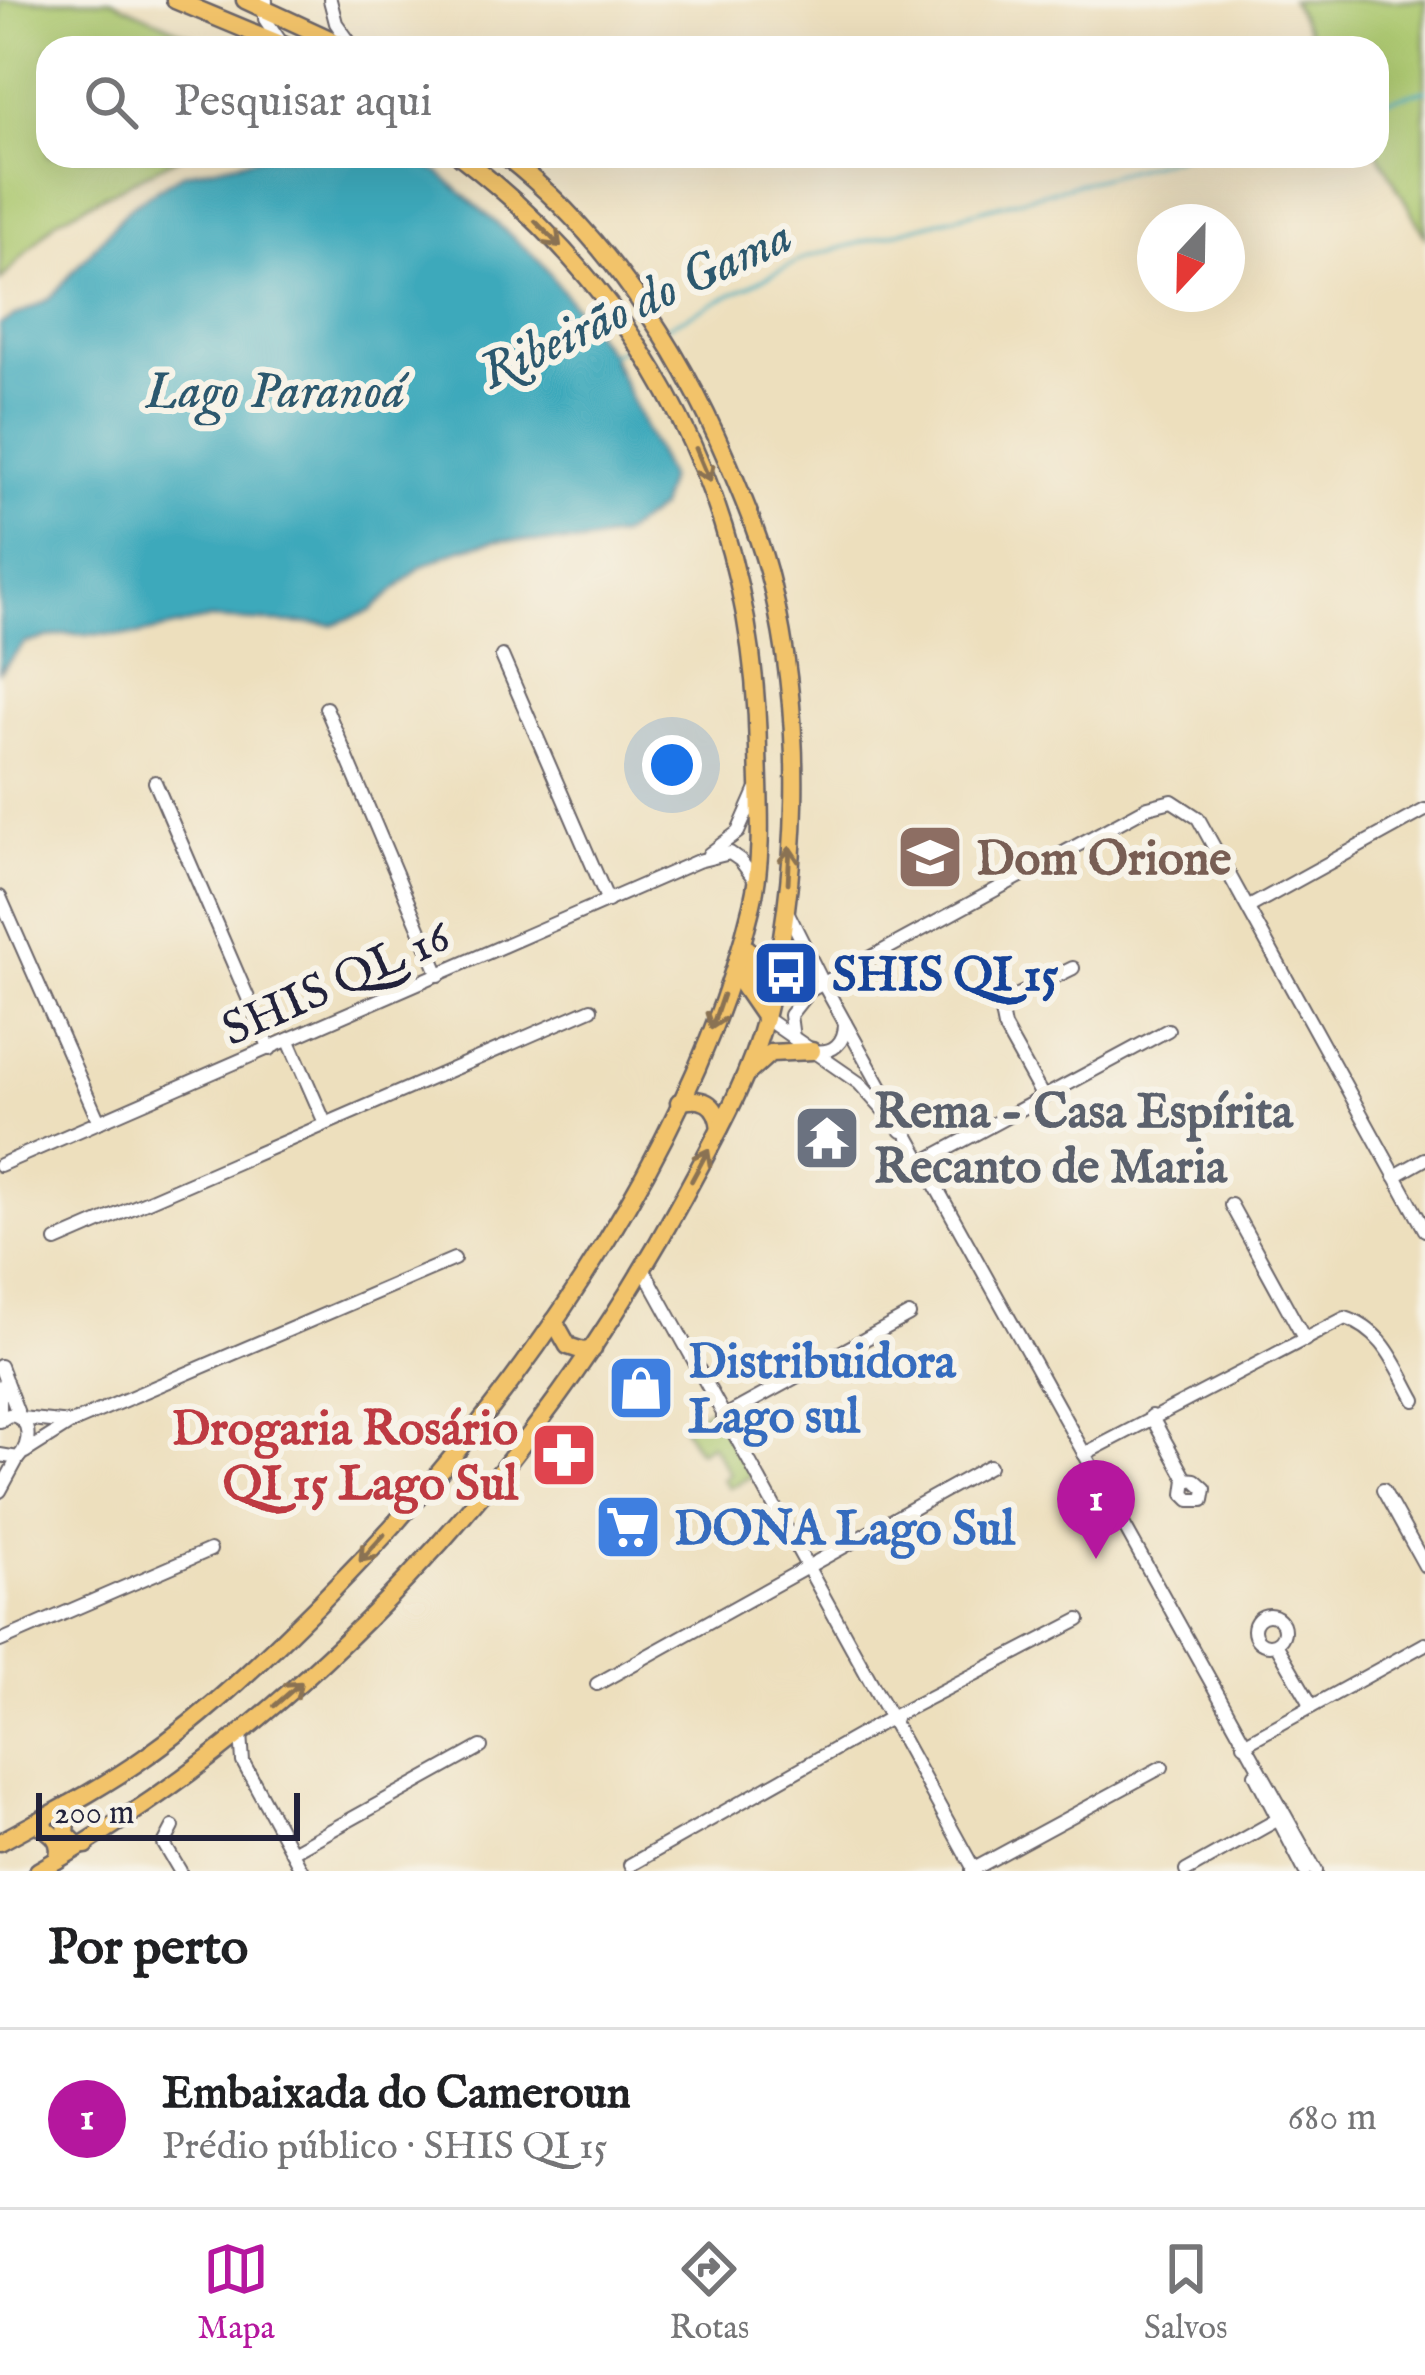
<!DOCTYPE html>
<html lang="pt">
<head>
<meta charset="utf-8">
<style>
  :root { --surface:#fff; --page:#f2f2f2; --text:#202124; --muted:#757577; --line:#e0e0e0; --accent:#b5179e }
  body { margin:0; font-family:"IM FELL English",serif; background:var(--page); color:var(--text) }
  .compass { position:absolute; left:1137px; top:204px; width:108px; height:108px; border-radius:50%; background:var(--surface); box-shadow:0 12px 48px #0002; rotate:202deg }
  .scale { position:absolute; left:36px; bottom:30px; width:264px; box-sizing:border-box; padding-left:12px; border:6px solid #22223b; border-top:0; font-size:33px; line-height:42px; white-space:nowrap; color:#22223b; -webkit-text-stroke:9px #f7f3e8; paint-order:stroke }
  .you { position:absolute; left:672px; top:765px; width:42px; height:42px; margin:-30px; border:9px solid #fff; border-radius:50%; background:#1a73e8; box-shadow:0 0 0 18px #1a73e833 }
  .badge { display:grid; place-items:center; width:78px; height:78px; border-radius:50%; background:var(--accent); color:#fff; font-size:39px; font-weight:700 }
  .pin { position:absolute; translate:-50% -99px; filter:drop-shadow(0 3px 6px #0008) }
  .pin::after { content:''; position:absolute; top:63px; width:42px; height:36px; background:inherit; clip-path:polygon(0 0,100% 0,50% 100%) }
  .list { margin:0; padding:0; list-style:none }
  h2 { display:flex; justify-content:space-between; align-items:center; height:156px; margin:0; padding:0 48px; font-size:51px }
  h2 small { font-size:39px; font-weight:400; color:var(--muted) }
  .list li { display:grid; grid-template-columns:78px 1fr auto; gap:36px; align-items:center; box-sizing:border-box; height:180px; padding:0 48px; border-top:3px solid var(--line) }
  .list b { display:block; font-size:45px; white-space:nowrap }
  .list p { margin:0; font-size:39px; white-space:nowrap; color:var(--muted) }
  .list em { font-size:39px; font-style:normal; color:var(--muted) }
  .icon { flex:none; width:66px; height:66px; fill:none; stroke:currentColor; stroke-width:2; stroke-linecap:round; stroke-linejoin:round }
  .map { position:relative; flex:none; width:1425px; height:1871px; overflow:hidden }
  .search { position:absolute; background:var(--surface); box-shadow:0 12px 48px #0002; left:36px; right:36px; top:36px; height:132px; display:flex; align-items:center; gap:30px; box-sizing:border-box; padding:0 42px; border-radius:36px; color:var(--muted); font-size:45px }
  .sheet { height:336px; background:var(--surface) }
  nav { display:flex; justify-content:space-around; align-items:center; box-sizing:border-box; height:168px; border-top:3px solid var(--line); background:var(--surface); font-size:33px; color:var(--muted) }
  nav a { display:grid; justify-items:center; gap:6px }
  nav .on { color:var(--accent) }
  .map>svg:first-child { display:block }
  .green { fill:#abc76e; stroke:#667454; stroke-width:3 }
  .water { fill:#3ca9bb; stroke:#2f667b; stroke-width:3 }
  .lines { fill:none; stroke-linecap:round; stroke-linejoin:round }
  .stream { stroke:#3ca9bb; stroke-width:3 }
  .minor-casing { stroke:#696468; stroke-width:16 }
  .major-casing { stroke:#696468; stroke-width:21 }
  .minor { stroke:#fff; stroke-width:12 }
  .major { stroke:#f2c36a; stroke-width:16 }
  .oneway { stroke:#8a7252 }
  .labels { text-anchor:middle; stroke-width:12; stroke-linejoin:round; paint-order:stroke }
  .education-label { font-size:48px; font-weight:bold; fill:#785e54; stroke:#f7f3e8; text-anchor:start }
  .transit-label { font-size:48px; font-weight:bold; fill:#164399; stroke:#f7f3e8; text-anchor:start }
  .street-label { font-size:48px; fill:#22223b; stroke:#f7f3e8 }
  .worship-label { font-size:48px; font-weight:bold; fill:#5b616d; stroke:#f7f3e8; text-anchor:start }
  .shop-label { font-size:48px; font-weight:bold; fill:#366cbe; stroke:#f7f3e8; text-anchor:start }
  .health-label { font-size:48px; font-weight:bold; fill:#be3a42; stroke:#f7f3e8; text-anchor:end }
  .water-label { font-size:51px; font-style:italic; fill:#2c586e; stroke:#f7f3e8 }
</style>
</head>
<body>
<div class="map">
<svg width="1425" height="1871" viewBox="0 0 1425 1871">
  <rect width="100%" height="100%" fill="#f7f3e8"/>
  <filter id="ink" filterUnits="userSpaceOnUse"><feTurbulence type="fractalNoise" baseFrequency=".00833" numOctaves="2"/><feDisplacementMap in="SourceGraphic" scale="24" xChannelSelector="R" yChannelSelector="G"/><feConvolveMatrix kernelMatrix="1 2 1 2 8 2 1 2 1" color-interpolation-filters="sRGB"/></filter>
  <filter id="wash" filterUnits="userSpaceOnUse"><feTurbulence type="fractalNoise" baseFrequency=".004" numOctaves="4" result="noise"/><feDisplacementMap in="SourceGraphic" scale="48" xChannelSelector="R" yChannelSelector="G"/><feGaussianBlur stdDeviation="2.7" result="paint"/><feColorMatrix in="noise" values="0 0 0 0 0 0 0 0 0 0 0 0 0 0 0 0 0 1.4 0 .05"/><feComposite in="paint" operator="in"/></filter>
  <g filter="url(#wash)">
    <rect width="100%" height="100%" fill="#eddfbd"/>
    <!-- green -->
    <g class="green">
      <polygon points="0,0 111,0 219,48 48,48 48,156 181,156 57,220 0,281"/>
      <polygon points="1291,0 1425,0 1425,236 1377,151 1377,48 1318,48"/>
      <polygon points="710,1408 752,1476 729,1488 723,1479 730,1474 711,1444 698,1451 681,1424"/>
    </g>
    <!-- water -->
    <polygon class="water" points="266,156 405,156 439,173 540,261 610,354 668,477 659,508 620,536 582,543 497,540 461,549 422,566 371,611 332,625 210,619 137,635 64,634 25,643 0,671 0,324 49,299 131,206 182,174"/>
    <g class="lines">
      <!-- stream -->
      <g class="stream">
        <polyline points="1377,103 1425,90"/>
        <polyline points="666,327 807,257 1181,156"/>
        <polyline points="607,356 631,344"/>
      </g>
    </g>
  </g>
  <g filter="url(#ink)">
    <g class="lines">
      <!-- minor casing -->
      <g class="minor-casing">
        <g id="minor">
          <polyline points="266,0 265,19 280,41"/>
          <polyline points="330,0 336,23 353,47"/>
          <polyline points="502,656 608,901"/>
          <polyline points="326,708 439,975"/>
          <polyline points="155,782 270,1049"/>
          <polyline points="709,854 738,832 756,791"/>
          <polyline points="0,897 99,1122"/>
          <polyline points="1249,907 1425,810"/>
          <polyline points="787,911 824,985 1316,1871"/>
          <polyline points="765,1018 859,1083 902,1131"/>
          <polyline points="793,1038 790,1015 809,991 1148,807 1172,801 1198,818 1425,1230"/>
          <polyline points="289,1041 325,1123"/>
          <path d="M813,1051C833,1054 845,1043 845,1023"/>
          <polyline points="1043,1097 1004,1027 1001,1012 1010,999 1073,968"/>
          <polyline points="925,1161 1168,1030"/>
          <polyline points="0,1165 698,861 730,853 740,860 755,880"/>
          <polyline points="1395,1176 1425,1159"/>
          <polyline points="1231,1205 1305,1340"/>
          <polyline points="56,1241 591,1009"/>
          <polyline points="644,1270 975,1871"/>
          <polyline points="0,1366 19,1416"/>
          <polyline points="0,1386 0,1417"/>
          <polyline points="1151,1416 1186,1479 1184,1494 1190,1500 1203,1500 1205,1489 1195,1480 1186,1479"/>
          <polyline points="723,1417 909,1315"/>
          <polyline points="21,1418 70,1423"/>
          <path d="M0,1421L9,1415C32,1416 32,1444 18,1458L0,1455"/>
          <polyline points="25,1452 71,1423 454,1259"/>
          <path d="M1084,1454L1345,1318C1384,1330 1396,1366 1415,1400"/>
          <polyline points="1383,1490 1425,1566"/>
          <polyline points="0,1491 18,1458"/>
          <circle cx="1269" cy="1630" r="15"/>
          <polyline points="0,1641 210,1550"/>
          <polyline points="1276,1644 1312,1706"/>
          <polyline points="597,1684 989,1466"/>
          <polyline points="241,1733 243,1762 302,1871"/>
          <polyline points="1244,1744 1425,1644"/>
          <polyline points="1255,1774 1305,1871"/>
          <polyline points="173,1827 164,1844 180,1871"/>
          <polyline points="292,1852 481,1747"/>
          <polyline points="630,1865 890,1718 1079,1620"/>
          <polyline points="972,1870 1162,1767"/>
          <polyline points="1186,1871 1284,1816"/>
        </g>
      </g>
      <!-- major casing -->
      <g class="major-casing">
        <g id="major">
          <polyline points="175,0 290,48"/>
          <polyline points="245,0 349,48"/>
          <polyline points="748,949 743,986 765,1018"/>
          <polyline points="749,1072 770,1053 812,1051"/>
          <path d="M679,1102C702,1096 717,1102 720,1128"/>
          <polyline points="554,1321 568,1346 583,1351 593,1349"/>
          <polyline points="68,1805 66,1834 76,1844 86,1845"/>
          <path d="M35,1823C51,1831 64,1840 57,1860"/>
          <path d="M0,1842C49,1815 99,1790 144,1758C210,1712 267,1656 324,1599C503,1418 692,1157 752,905C764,856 759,799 758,749C754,509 652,303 460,156"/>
          <path d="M38,1871C308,1719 538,1467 684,1196C715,1138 750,1078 766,1014C800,878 805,724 772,587C762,543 744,500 726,458C678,345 603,232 505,156"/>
        </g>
      </g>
      <!-- minor -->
      <use href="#minor" class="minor"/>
      <!-- major -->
      <use href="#major" class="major"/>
    </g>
    <!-- one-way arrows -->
    <defs><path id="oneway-shaft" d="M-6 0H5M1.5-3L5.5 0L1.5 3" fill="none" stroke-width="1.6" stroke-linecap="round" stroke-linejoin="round" transform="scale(3)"/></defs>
    <g class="oneway">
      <use href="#oneway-shaft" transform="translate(548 234) rotate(45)"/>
      <use href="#oneway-shaft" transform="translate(703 465) rotate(67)"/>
      <use href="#oneway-shaft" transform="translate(789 865) rotate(-87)"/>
      <use href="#oneway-shaft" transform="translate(717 1012) rotate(109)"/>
      <use href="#oneway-shaft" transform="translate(700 1165) rotate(-62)"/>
      <use href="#oneway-shaft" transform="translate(372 1548) rotate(132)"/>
      <use href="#oneway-shaft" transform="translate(288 1694) rotate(-41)"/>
    </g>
  </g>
  <!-- icons -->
  <defs>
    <g id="school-square" transform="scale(3.45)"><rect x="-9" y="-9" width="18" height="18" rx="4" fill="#8d6e63" stroke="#f7f3e8"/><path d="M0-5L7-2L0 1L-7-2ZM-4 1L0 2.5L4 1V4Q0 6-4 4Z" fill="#fff"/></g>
    <g id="bus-square" transform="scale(3.45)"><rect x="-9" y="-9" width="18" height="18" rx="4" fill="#1a4fb4" stroke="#f7f3e8"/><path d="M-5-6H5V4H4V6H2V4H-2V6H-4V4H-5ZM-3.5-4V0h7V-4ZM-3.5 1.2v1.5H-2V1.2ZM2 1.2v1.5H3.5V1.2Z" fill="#fff"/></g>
    <g id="temple-square" transform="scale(3.45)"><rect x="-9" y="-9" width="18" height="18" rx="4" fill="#6b7280" stroke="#f7f3e8"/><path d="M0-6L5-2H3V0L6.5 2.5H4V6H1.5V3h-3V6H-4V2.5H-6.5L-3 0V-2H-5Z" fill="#fff"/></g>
    <g id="shop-square" transform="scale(3.45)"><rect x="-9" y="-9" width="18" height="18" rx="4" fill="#3f7fe0" stroke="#f7f3e8"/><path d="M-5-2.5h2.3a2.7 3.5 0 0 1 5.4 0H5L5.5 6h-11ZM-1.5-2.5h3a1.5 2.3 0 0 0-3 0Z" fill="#fff"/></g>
    <g id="pharmacy-square" transform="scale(3.45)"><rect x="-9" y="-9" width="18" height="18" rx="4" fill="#e0444e" stroke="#f7f3e8"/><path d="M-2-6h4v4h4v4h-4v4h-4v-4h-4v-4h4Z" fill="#fff"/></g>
    <g id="supermarket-square" transform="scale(3.45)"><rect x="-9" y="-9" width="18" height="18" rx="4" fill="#3f7fe0" stroke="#f7f3e8"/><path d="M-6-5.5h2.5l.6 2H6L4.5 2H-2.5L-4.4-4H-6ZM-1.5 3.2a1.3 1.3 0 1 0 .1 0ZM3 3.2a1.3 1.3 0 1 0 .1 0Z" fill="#fff"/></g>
  </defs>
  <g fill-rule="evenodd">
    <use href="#school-square" x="930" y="857"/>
    <use href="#bus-square" x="786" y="973"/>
    <use href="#temple-square" x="827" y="1138"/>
    <use href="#shop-square" x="641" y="1388"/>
    <use href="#pharmacy-square" x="564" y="1455"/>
    <use href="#supermarket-square" x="628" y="1527"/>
  </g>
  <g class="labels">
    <!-- education labels -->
    <g class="education-label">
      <text x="976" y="874">Dom Orione</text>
    </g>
    <!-- transit labels -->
    <g class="transit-label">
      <text x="832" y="990">SHIS QI 15</text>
    </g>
    <!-- street labels -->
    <g class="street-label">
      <text transform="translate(335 981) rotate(-24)" y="17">SHIS QL 16</text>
    </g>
    <!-- worship labels -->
    <g class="worship-label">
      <text x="874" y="1127">Rema - Casa Espírita<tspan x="874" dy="55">Recanto de Maria</tspan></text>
    </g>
    <!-- shop labels -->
    <g class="shop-label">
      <text x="688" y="1377">Distribuidora<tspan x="688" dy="55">Lago sul</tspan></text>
      <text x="674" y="1544">DONA Lago Sul</text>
    </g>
    <!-- health labels -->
    <g class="health-label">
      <text x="518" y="1444">Drogaria Rosário<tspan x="518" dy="55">QI 15 Lago Sul</tspan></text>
    </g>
    <!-- water labels -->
    <g class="water-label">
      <text transform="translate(635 302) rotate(-25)" y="18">Ribeirão do Gama</text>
      <text x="275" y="407">Lago Paranoá</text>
    </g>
  </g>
</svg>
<svg class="compass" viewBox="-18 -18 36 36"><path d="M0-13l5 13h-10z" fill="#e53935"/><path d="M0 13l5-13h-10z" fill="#757577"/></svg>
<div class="scale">200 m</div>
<div class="you"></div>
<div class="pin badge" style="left:1096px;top:1559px">1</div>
<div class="search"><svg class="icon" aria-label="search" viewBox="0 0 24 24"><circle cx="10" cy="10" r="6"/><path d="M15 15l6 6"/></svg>Pesquisar aqui</div>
</div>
<section class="sheet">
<h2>Por perto<small></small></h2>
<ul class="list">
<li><span class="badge">1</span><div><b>Embaixada do Cameroun</b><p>Prédio público · SHIS QI 15</p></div><em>680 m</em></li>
</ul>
</section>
<nav>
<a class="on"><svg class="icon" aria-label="map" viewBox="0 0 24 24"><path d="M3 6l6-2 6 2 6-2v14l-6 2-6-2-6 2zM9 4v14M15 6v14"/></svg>Mapa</a>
<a><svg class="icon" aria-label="directions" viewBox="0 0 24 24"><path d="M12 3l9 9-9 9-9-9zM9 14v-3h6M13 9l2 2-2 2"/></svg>Rotas</a>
<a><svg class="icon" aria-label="saved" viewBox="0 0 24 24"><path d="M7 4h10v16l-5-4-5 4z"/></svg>Salvos</a>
</nav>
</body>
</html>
